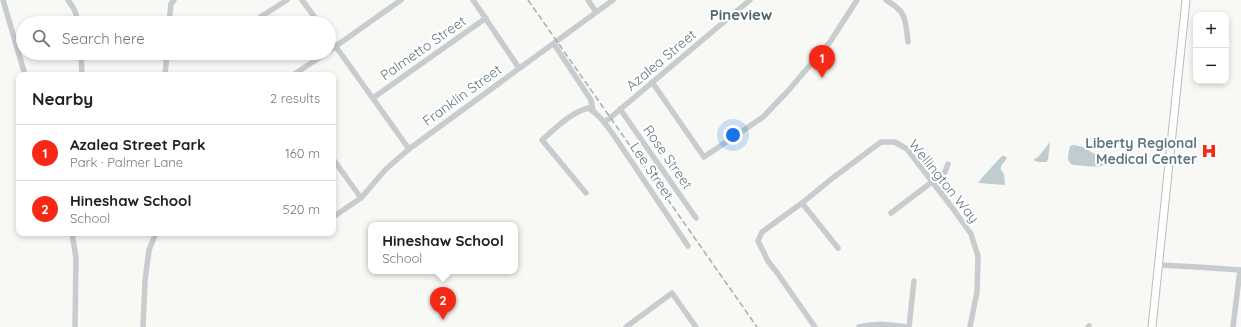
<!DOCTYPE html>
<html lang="en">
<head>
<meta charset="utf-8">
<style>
  :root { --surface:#fff; --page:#f6f6f6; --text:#202124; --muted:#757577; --line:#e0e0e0; --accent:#f62917 }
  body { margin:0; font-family:Quicksand,sans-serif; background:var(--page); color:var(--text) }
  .controls { position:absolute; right:12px; top:12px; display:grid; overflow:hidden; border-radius:8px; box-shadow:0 2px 6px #0003 }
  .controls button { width:36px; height:36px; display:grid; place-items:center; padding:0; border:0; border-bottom:1px solid var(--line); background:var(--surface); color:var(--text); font:20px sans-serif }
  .you { position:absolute; left:733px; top:135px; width:14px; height:14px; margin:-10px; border:3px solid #fff; border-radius:50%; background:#1a73e8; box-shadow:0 0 0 6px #1a73e833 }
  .badge { display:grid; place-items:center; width:26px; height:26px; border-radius:50%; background:var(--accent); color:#fff; font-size:13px; font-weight:700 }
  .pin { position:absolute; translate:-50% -33px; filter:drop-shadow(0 1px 2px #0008) }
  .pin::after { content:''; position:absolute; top:21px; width:14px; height:12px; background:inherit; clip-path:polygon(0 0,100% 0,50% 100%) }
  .popup { position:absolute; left:368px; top:222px; width:150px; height:52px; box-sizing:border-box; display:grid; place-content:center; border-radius:8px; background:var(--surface); filter:drop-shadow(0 1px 3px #0005); font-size:13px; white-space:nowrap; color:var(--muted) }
  .popup b { font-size:15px; color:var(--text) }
  .popup::after { content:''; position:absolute; left:50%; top:100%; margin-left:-8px; border:8px solid transparent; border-top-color:var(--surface) }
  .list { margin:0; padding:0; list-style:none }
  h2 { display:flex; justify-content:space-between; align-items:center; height:52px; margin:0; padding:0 16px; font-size:17px }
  h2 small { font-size:13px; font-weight:400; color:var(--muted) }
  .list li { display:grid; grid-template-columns:26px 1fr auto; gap:12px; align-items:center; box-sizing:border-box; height:56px; padding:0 16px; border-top:1px solid var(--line) }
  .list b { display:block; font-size:15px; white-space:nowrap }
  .list p { margin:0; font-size:13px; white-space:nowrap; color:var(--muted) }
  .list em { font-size:13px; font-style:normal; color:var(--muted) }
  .icon { flex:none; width:22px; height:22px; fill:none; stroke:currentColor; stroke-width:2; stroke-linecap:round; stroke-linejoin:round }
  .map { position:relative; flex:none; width:1241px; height:327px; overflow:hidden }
  .search { position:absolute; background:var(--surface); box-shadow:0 2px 6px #0003; left:16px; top:16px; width:320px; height:44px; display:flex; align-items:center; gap:10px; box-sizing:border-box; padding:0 14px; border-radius:22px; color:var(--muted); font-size:15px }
  .panel { position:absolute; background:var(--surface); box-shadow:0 2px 6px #0003; left:16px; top:72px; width:320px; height:164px; border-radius:8px }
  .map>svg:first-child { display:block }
  .water { fill:#bfcdd0 }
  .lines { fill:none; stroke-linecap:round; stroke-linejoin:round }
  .major-casing { stroke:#b8bec0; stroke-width:9 }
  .minor { stroke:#c7cccf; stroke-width:5.5 }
  .major { stroke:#fff; stroke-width:7 }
  .rail { stroke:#a5aeb2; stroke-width:1.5; stroke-dasharray:6 3; stroke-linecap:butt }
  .labels { text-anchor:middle; stroke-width:4; stroke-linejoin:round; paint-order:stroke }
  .street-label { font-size:14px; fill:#607983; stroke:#fff }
  .poi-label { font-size:14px; font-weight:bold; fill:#607983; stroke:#fff; text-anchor:end }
  .neighbourhood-label { font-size:15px; font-weight:bold; fill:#53666d; stroke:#fff }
</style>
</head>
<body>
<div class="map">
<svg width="1241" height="327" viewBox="0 0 1241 327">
  <rect width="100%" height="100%" fill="#f8f8f5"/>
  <!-- water -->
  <g class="water">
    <polygon points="1050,142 1048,160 1046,162 1038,162 1033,160 1038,157"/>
    <path d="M1074,145L1083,147L1105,160L1106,161V164C1099,169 1081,165 1073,165C1065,161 1069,153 1070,146Z"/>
    <path d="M1002,156H1005L1007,158L1001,166V170L1004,174L1005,185L978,183C985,173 994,165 1002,156Z"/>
  </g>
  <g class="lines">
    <!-- major casing -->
    <g class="major-casing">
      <polyline id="major" points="1152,327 1186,0"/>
    </g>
    <!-- minor -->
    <g class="minor">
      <polyline points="3,0 25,75"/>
      <polyline points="68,0 74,9 79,23"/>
      <polyline points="302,0 319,23"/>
      <polyline points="473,0 519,68"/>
      <polyline points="588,0 596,12"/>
      <path d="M886,0C907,12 905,19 908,42"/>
      <polyline points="169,23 171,4 174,0"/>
      <polyline points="253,23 262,16 287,0"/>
      <polyline points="329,37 409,149"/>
      <polyline points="554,44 591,100 593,111"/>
      <polyline points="329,51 401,0"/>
      <polyline points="81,53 82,75"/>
      <polyline points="165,75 167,53"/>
      <polyline points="293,75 326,53"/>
      <polyline points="652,82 704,157 763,117 787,92 830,42 857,0"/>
      <polyline points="373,98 486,18"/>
      <polyline points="620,109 696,218"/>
      <polyline points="604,122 610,118 750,0"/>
      <polyline points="333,159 361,198"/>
      <path d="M586,193L542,140C556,128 570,113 588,108C599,114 607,126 615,137L688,246"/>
      <polyline points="802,203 838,248"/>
      <polyline points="891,213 945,172 948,164"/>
      <polyline points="333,217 361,198 386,169 409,149 613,0"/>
      <polyline points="72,233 76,258 75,327"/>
      <polyline points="1159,265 1197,267 1241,270"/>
      <polyline points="143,327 145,281 149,250 156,233"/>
      <polyline points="626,327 672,293 696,327"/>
      <polyline points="815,327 778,274 768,261 758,241 762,232 802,203 830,180 881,142 895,142 907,149 951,206 971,234 978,256 977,292 970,327"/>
      <path d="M859,327C876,323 889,324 907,327"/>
      <polyline points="909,327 914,281"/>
      <polyline points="1088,327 1089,326"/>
      <polyline points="1233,327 1240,270"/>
    </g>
    <!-- major -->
    <use href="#major" class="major"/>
    <!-- rail -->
    <polyline class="rail" points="528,0 757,327"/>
  </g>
  <!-- icons -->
  <defs>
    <g id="hospital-bare" transform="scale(1.2)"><path d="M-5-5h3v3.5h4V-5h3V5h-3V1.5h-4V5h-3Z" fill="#f62917" stroke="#fff" stroke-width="2.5" paint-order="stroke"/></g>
  </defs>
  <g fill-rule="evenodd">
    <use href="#hospital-bare" x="1209" y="151"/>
  </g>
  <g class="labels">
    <!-- street labels -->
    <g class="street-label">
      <text transform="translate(423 48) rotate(-35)" y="5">Palmetto Street</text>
      <text transform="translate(661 60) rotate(-40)" y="5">Azalea Street</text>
      <text transform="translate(462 95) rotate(-36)" y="5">Franklin Street</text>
      <text transform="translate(668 157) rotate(55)" y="5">Rose Street</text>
      <text transform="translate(652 171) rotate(56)" y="5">Lee Street</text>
      <text transform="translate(944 181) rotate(51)" y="5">Wellington Way</text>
    </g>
    <!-- poi labels -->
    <g class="poi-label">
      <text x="1197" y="148">Liberty Regional<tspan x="1197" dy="16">Medical Center</tspan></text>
    </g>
    <!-- neighbourhood labels -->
    <g class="neighbourhood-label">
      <text x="741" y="20">Pineview</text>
    </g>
  </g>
</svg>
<div class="controls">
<button>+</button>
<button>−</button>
</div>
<div class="you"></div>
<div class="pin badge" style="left:822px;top:78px">1</div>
<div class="pin badge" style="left:443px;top:320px">2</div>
<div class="popup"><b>Hineshaw School</b>School</div>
<div class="search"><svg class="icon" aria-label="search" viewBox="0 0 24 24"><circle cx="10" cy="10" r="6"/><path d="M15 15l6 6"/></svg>Search here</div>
<section class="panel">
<h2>Nearby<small>2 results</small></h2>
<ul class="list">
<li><span class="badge">1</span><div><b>Azalea Street Park</b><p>Park · Palmer Lane</p></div><em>160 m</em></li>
<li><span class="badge">2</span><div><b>Hineshaw School</b><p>School</p></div><em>520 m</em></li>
</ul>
</section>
</div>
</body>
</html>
